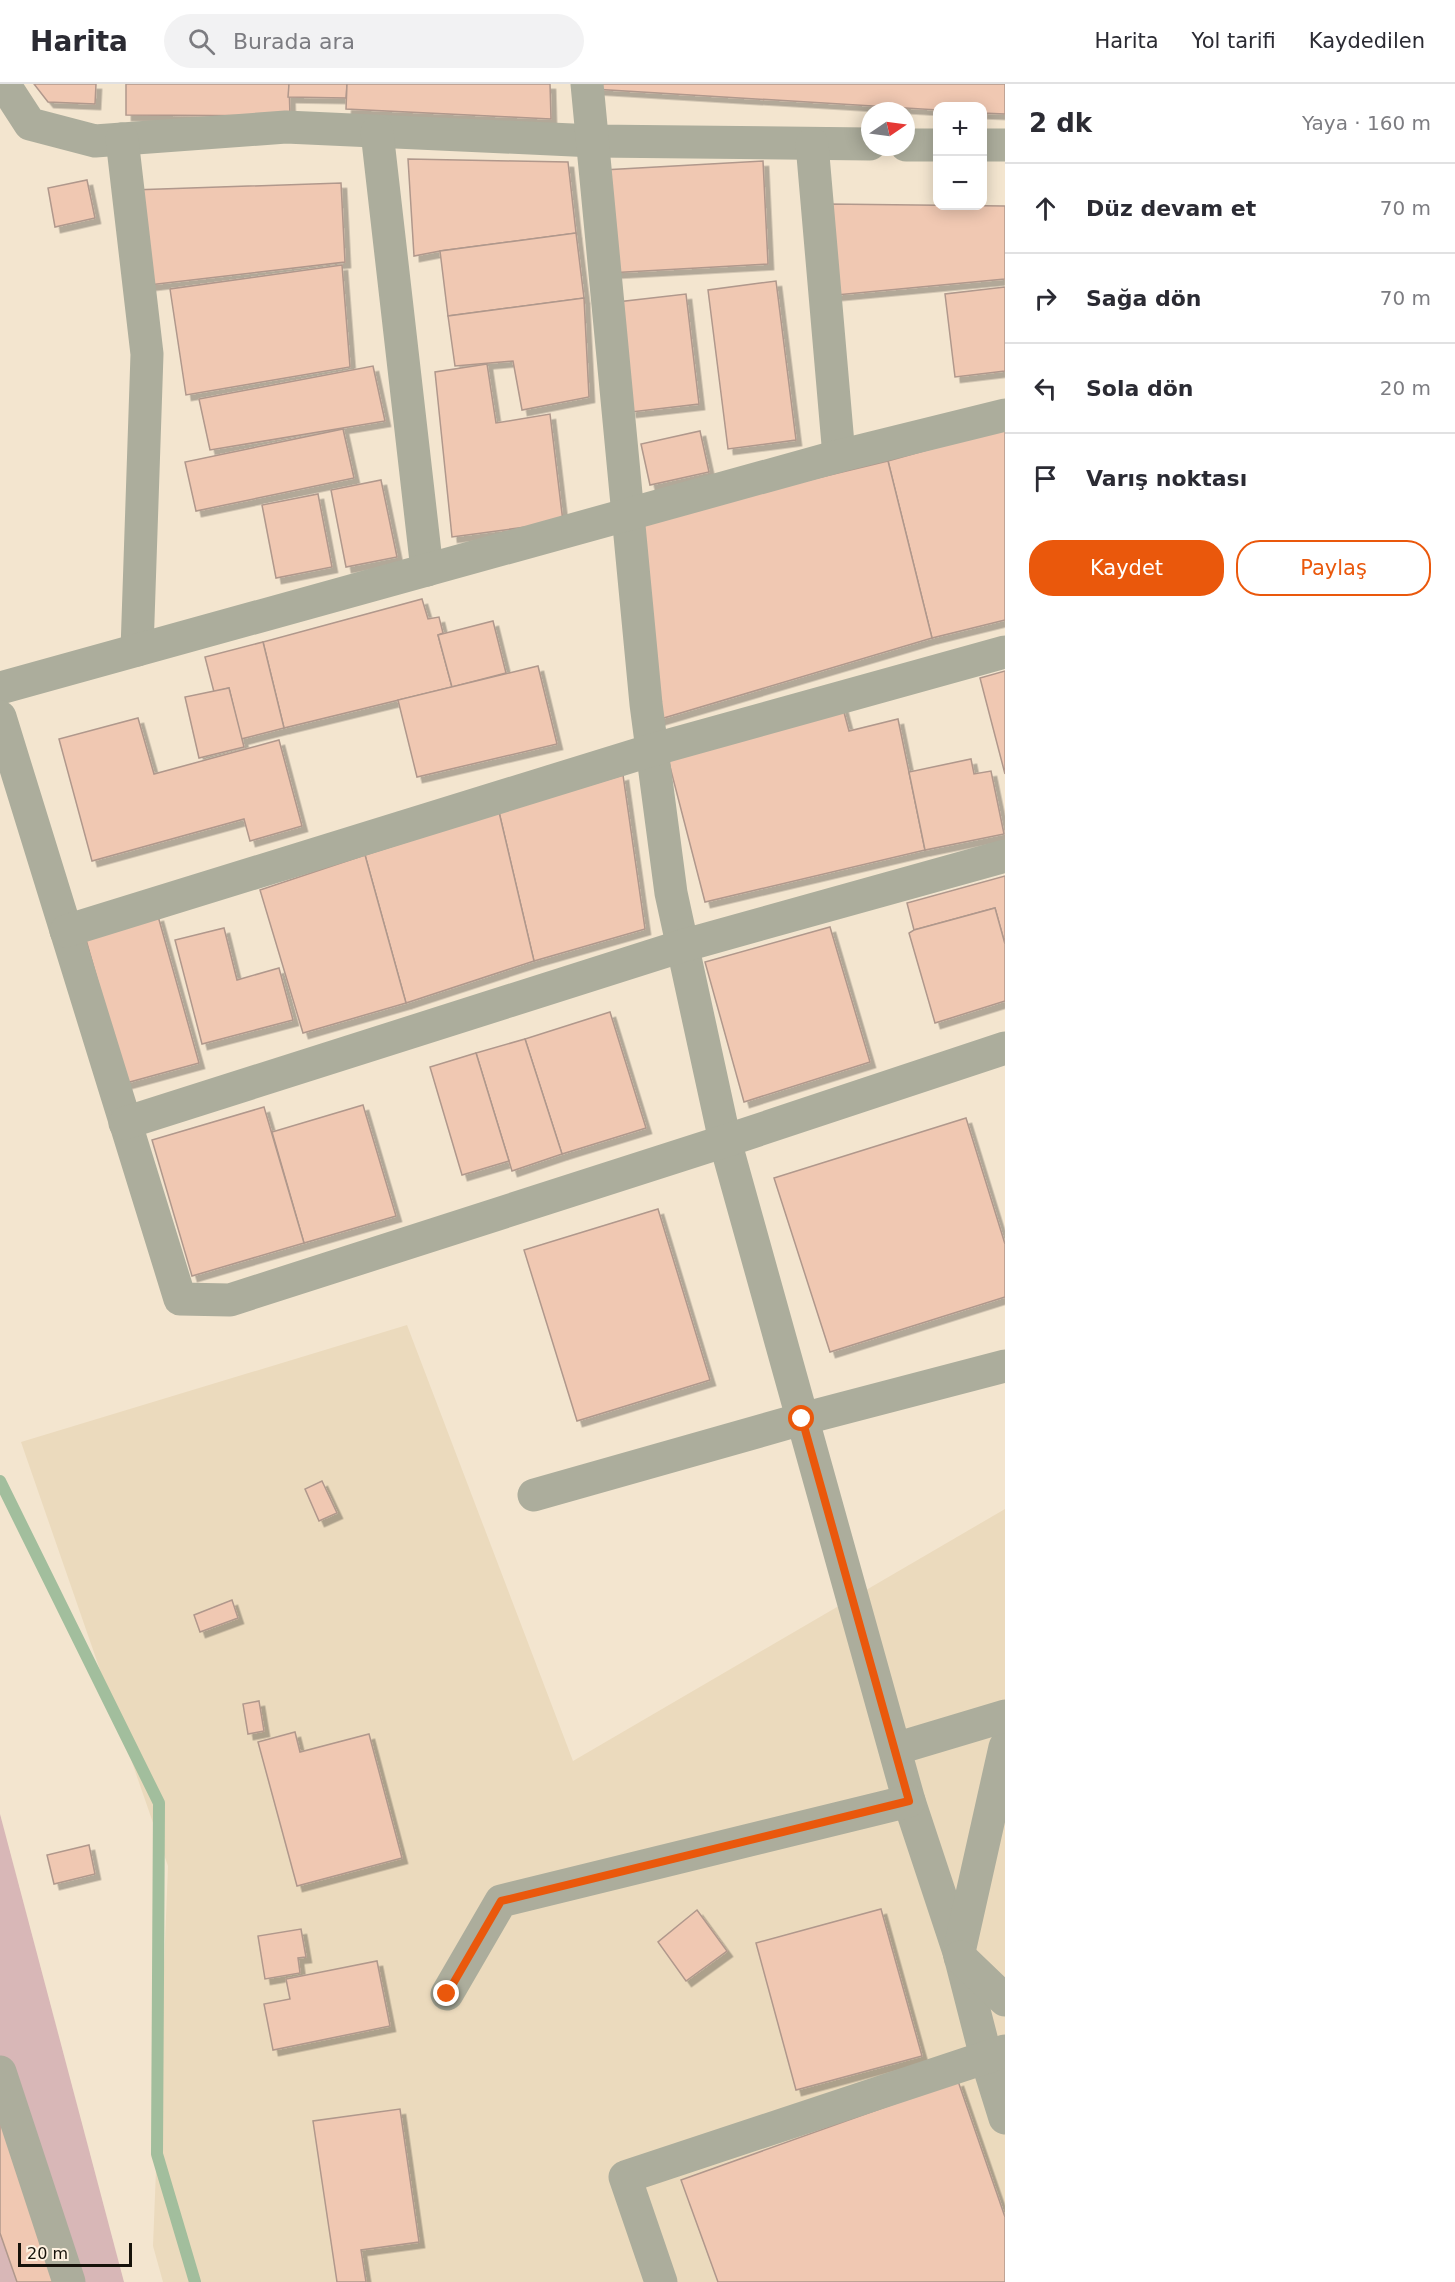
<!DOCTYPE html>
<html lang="tr">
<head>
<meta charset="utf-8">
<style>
  :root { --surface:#fff; --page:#f2f2f3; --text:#2b2b33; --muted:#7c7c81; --line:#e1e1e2; --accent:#ea580c }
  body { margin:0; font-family:"DejaVu Sans",sans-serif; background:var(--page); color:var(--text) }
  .controls { position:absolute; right:18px; top:18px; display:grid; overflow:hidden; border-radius:12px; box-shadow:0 3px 15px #0003 }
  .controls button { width:54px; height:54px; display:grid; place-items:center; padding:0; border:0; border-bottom:2px solid var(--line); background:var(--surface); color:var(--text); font:30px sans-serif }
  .compass { position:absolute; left:861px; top:18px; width:54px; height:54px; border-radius:50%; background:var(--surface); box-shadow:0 3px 15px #0003; rotate:77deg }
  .scale { position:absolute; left:18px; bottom:15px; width:114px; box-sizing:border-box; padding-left:6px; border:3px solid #16120a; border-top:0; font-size:16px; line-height:21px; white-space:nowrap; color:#16120a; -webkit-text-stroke:4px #fef2e1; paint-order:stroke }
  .stop { position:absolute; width:18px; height:18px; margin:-14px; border:4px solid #ea580c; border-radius:50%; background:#fff }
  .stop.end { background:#ea580c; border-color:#fff; box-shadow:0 2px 6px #0008 }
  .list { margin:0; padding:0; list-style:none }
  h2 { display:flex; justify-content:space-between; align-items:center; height:78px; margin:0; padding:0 24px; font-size:26px }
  h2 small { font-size:20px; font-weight:400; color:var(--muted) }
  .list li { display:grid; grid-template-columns:39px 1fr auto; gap:18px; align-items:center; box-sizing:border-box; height:90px; padding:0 24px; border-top:2px solid var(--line) }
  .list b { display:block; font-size:22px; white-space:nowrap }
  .list em { font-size:20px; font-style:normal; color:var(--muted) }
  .actions { display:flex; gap:12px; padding:18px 24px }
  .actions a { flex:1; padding:14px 0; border:2px solid var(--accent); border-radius:24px; text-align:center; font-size:21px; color:var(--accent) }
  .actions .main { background:var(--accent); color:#fff }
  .icon { flex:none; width:33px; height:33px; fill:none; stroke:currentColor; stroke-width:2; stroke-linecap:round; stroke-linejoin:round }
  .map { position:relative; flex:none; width:1005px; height:2198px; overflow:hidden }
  header { display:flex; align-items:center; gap:36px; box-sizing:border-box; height:84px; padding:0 30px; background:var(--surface); border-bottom:2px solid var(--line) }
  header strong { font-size:28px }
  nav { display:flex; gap:33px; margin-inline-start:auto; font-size:21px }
  .search { width:420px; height:54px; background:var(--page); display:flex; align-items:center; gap:15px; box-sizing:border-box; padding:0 21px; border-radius:33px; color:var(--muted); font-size:22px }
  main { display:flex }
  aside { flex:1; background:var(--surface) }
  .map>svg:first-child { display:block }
  .built { fill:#ebdabd }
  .green { fill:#d8b7b7 }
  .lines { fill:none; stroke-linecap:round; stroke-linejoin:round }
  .stream { stroke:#a2be9d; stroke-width:12 }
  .building { fill:#f0c8b2; stroke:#b0988c; stroke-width:1.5; filter:url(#shadow) }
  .minor { stroke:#acad9c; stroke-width:33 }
  .route { stroke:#ea580c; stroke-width:8 }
</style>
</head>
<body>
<header>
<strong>Harita</strong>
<div class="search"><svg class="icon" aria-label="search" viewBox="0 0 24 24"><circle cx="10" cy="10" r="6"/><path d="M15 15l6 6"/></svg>Burada ara</div>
<nav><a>Harita</a><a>Yol tarifi</a><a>Kaydedilen</a></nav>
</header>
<main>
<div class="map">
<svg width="1005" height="2198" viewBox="0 0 1005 2198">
  <defs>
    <filter id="shadow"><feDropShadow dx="5.5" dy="5.5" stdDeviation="0" flood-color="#0004"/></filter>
  </defs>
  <rect width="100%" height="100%" fill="#f3e5cf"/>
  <!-- built -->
  <polygon class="built" points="407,1241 573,1677 1005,1425 1005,2198 163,2198 153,2162 168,1782 21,1358"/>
  <!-- green -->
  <polygon class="green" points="0,1730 124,2198 0,2198"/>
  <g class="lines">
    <!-- stream -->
    <polyline class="stream" points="0,1397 159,1719 157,2070 195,2198"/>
  </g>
  <!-- building -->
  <g class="building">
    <polygon points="34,0 96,0 95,20 48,18"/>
    <polygon points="126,0 289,0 290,32 126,31"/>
    <polygon points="289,0 347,0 346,14 288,13"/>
    <polygon points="347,0 550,0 551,35 346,25"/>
    <polygon points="592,0 1005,0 1005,30 982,29 982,22 938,22 938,26 593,5"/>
    <polygon points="408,75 568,78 576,149 440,167 414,172"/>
    <polygon points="763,77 768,180 608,189 603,86"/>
    <polygon points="87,96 95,134 55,143 48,104"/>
    <polygon points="341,99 345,178 140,202 132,106"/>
    <polygon points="827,120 1005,122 1005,195 836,211"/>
    <polygon points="576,149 584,214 448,232 440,167"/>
    <polygon points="342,181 350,283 186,311 170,205"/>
    <polygon points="776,197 796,356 728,365 708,206"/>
    <polygon points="1005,203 1005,287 955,293 945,210"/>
    <polygon points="686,210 699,320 631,328 617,218"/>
    <polygon points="584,214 589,313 522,326 513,277 455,282 448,232"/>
    <polygon points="487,280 496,339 550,330 563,438 452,453 435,288"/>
    <polygon points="373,282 385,337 210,366 199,315"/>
    <polygon points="1005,344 1005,536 932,554 888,377"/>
    <polygon points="343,345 354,394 196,427 185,378"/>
    <polygon points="700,347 709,388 650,401 641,360"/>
    <polygon points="888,377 932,554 657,636 642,436"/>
    <polygon points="381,396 397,473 346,483 331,406"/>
    <polygon points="318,410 332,483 276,494 262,421"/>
    <polygon points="422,515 428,535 439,533 443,549 438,551 452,603 284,644 263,558"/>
    <polygon points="493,537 506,589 452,603 438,551"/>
    <polygon points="263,558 284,644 241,655 229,604 214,608 205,573"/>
    <polygon points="538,582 557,660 417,693 398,616"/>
    <polygon points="1005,587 1005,690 980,594"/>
    <polygon points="229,604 244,663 199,674 185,613"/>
    <polygon points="842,621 849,647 898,635 925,766 705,818 668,675"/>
    <polygon points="138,634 154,690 279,656 302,742 250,757 244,735 92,777 59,655"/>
    <polygon points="971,675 974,690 991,687 1004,750 925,766 909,688"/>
    <polygon points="623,691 645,845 534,877 499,728"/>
    <polygon points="499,728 534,877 406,919 365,771"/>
    <polygon points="365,771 406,919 303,949 260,806"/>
    <polygon points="1005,792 1005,860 995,824 914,846 907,819"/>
    <polygon points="995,824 1005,860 1005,917 935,939 909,849 914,846"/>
    <polygon points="158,832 199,979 126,999 85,852"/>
    <polygon points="830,843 870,978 744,1018 705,878"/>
    <polygon points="224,844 237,896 279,884 293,936 202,960 175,856"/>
    <polygon points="610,928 646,1044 562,1070 525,955"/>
    <polygon points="525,955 562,1070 512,1087 476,969"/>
    <polygon points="476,969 509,1077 462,1091 430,983"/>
    <polygon points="363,1021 396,1132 304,1159 272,1048"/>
    <polygon points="264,1023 304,1159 192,1192 152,1056"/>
    <polygon points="966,1034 1005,1160 1005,1213 830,1268 774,1094"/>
    <polygon points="658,1125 710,1296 577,1337 524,1166"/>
    <polygon points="322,1397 337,1429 319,1437 305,1405"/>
    <polygon points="232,1516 238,1534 200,1548 194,1531"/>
    <polygon points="259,1617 264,1647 248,1650 243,1620"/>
    <polygon points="295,1648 300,1668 369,1650 402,1774 297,1802 258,1658"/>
    <polygon points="89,1761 95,1790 54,1800 47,1771"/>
    <polygon points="881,1825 922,1972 796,2006 756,1859"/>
    <polygon points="697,1826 727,1867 686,1897 658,1858"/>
    <polygon points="301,1845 306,1873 298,1874 300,1889 265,1895 258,1852"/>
    <polygon points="377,1877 390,1942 273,1966 264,1920 290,1915 286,1895"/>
    <polygon points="958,1997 1005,2133 1005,2198 718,2198 681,2096"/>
    <polygon points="400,2025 419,2158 361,2166 366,2198 337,2198 313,2037"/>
    <polygon points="0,2029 60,2198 17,2198 0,2149"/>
  </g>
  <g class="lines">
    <!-- minor -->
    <g class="minor">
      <polyline points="4,0 30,40 95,57 286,43 594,57 870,60"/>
      <polyline points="587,0 646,620 671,809 725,1057 909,1717 959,1868"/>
      <polyline points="377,48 427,486"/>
      <polyline points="122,55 147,270 137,566"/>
      <polyline points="812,60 839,372"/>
      <polyline points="906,61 938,61"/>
      <polyline points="982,61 1005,61"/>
      <polyline points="0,604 839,372 1005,331"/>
      <polyline points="0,633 180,1215 230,1216 725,1057 1005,964"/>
      <polyline points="66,847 652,666 1005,568"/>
      <polyline points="125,1039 682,862 1005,772"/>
      <polyline points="534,1411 802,1335 1005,1282"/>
      <polyline points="1005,1663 959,1868 986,1973 1005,2034"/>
      <polyline points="895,1665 1005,1632"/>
      <polyline points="960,1873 1005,1916"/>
      <polyline points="447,1910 501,1817 909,1717"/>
      <polyline points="0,1988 69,2198"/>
      <polyline points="661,2198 625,2093 1005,1967"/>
    </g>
  </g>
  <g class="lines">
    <!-- route -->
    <polyline class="route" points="447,1910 501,1817 909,1717 802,1335"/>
  </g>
</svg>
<div class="controls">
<button>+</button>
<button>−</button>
</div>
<svg class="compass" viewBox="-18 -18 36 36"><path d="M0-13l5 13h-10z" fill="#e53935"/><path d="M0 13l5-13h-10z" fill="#7c7c81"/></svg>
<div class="scale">20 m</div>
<div class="stop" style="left:802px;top:1335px"></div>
<div class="stop end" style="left:447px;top:1910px"></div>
</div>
<aside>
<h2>2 dk<small>Yaya · 160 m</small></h2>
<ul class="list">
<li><svg class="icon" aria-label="ahead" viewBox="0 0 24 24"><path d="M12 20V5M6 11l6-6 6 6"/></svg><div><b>Düz devam et</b></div><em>70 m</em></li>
<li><svg class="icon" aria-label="right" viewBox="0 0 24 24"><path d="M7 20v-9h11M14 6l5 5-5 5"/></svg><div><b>Sağa dön</b></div><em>70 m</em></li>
<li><svg class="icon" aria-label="left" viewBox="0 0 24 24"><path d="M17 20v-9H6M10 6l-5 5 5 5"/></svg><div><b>Sola dön</b></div><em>20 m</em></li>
<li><svg class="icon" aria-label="arrive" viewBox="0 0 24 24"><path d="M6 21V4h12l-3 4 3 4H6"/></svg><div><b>Varış noktası</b></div></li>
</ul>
<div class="actions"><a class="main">Kaydet</a><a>Paylaş</a></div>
</aside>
</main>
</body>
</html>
